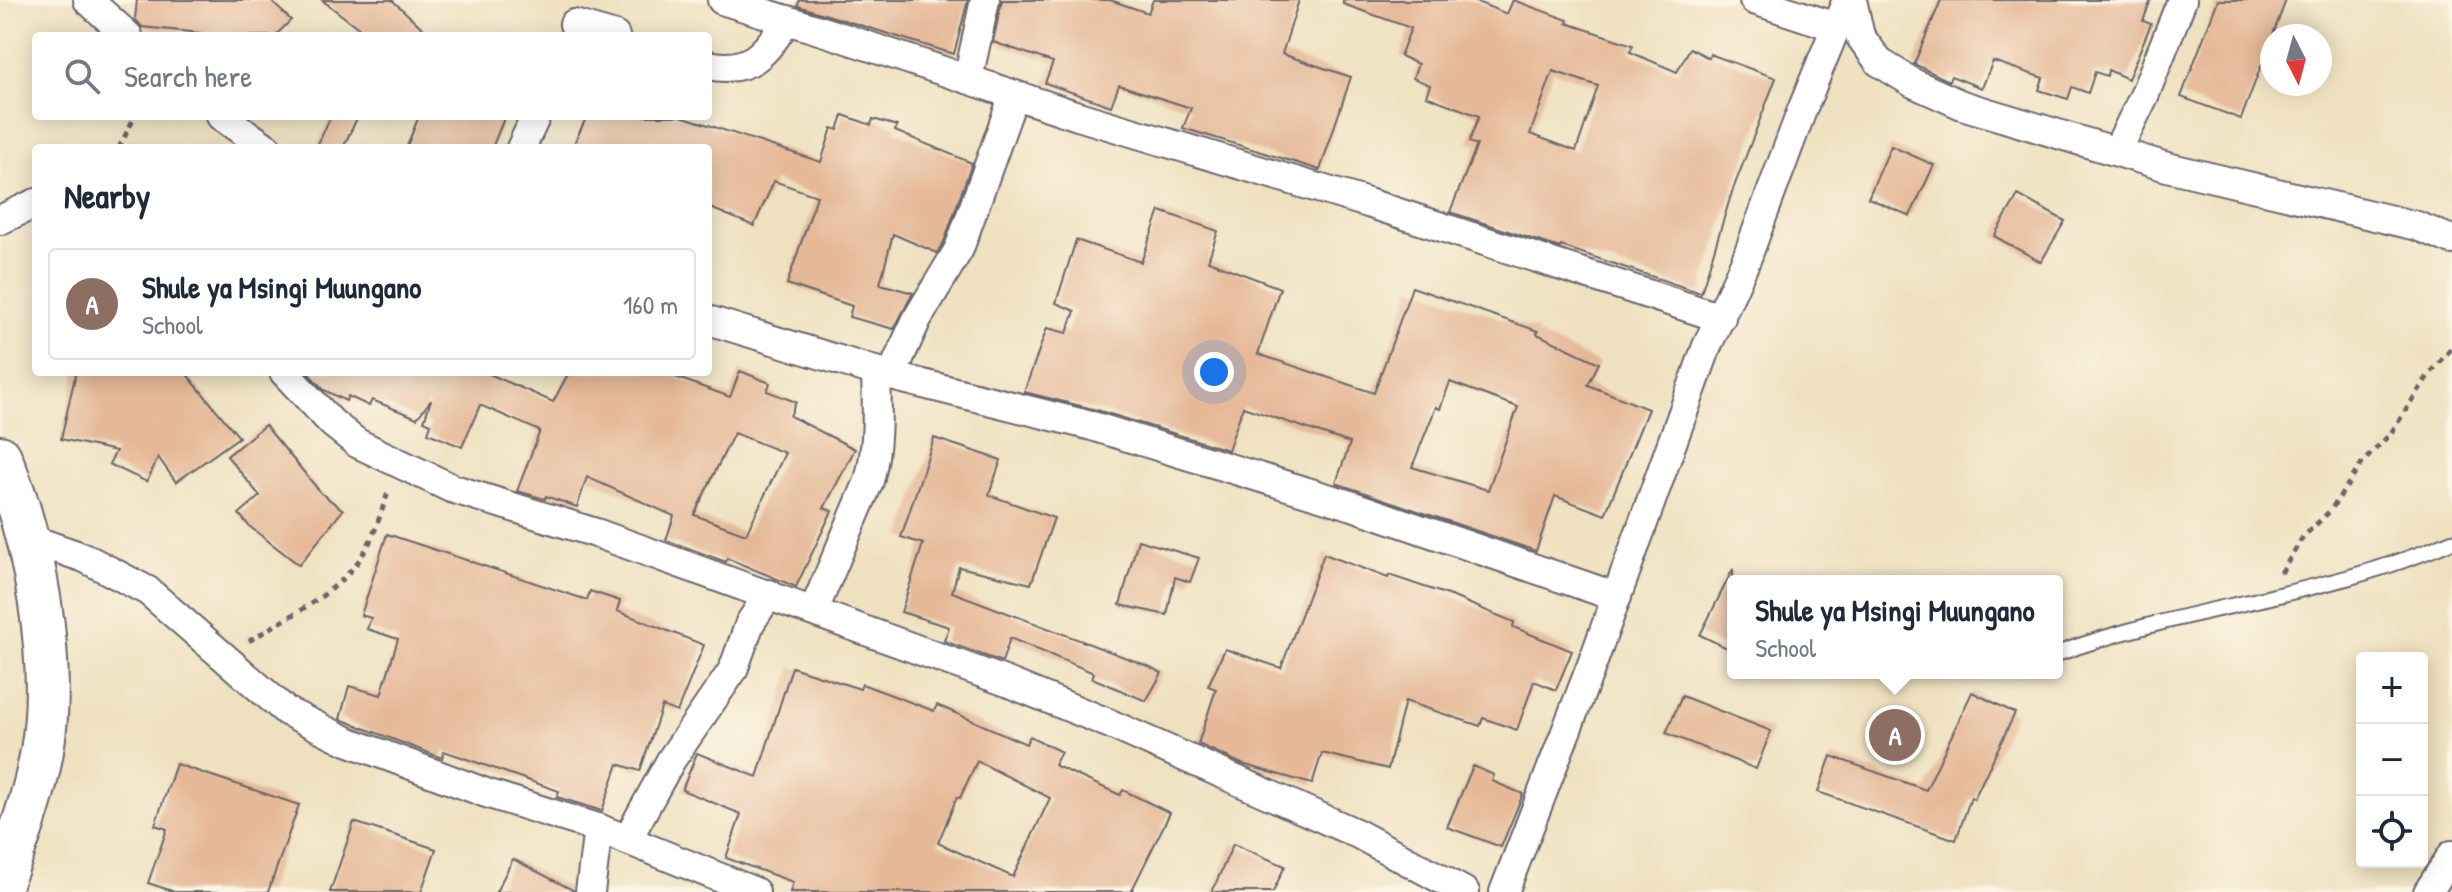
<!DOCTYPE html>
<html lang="en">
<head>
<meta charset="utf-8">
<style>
  :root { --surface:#fff; --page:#f2f2f3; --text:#1f2937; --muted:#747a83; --line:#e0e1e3; --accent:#7c3aed }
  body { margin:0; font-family:"Patrick Hand",sans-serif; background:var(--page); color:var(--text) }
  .controls { position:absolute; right:24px; bottom:24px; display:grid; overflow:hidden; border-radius:8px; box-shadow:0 4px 20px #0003 }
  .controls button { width:72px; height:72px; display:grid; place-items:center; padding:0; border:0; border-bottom:2px solid var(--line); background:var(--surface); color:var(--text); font:40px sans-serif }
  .compass { position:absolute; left:2260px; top:24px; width:72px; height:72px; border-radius:50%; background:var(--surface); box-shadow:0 4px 20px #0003; rotate:174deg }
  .you { position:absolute; left:1214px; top:372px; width:28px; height:28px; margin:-20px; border:6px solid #fff; border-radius:50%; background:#1a73e8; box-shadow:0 0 0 12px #1a73e833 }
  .badge { display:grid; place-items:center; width:52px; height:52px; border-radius:50%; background:var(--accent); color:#fff; font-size:26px; font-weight:700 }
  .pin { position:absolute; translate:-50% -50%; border:4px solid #fff; box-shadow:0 2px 8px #0006 }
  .popup { position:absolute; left:1727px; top:575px; width:336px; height:104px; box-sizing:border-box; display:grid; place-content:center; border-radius:8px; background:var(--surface); filter:drop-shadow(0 2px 6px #0005); font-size:26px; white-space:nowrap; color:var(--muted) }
  .popup b { font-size:30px; color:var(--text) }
  .popup::after { content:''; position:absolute; left:50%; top:100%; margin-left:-16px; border:16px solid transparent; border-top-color:var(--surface) }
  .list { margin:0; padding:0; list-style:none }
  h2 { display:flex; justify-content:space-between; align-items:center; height:104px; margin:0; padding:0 32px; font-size:34px }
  h2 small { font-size:26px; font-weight:400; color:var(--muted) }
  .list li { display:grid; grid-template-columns:52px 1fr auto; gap:24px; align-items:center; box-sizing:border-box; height:112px; margin:0 16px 16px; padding:0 16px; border:2px solid var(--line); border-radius:8px }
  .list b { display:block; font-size:30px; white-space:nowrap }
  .list p { margin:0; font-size:26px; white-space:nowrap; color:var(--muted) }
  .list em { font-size:26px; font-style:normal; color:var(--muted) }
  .icon { flex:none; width:44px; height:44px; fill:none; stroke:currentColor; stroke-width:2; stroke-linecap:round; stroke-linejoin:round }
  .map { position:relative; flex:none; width:2452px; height:892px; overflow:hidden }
  .search { position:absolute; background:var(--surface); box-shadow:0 4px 20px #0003; left:32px; top:32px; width:680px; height:88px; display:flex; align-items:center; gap:20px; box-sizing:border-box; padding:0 28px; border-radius:8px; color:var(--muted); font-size:30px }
  .panel { position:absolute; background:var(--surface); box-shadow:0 4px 20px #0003; left:32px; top:144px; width:680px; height:232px; border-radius:8px }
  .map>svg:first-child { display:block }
  .building { fill:#e5b998; fill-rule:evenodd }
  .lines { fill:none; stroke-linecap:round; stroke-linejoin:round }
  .lane-casing { stroke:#6a656a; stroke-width:18 }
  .street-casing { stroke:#6a656a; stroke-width:32 }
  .secondary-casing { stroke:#6a656a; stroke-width:46 }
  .path { stroke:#6a656a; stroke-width:5; stroke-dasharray:6 6; stroke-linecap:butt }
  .lane { stroke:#fff; stroke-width:14 }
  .street { stroke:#fff; stroke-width:28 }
  .secondary { stroke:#fff; stroke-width:42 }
</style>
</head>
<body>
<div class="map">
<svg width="2452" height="892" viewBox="0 0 2452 892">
  <rect width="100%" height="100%" fill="#fcf5e5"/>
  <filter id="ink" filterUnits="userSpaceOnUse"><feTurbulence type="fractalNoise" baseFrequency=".0125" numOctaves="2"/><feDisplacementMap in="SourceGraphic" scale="16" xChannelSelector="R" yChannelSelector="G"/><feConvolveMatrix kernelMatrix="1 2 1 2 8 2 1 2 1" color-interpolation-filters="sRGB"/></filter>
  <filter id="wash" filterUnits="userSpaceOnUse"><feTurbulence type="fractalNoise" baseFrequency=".006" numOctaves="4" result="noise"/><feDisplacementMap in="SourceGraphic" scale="32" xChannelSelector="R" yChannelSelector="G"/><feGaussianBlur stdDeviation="1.8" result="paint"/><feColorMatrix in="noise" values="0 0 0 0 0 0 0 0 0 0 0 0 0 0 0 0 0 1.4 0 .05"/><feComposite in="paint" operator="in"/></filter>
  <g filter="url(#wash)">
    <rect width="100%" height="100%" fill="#efe1c0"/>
    <g id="blocks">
      <!-- building -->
      <g class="building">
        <polygon points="137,0 270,0 291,20 275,36 200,36 200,33 142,27 135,19"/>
        <polygon points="322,0 392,0 431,36 369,36"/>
        <polygon points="799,0 968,0 954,54 798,6"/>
        <polygon points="1002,0 1110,0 1148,13 1153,0 1299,0 1282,54 1351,77 1320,170 1183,128 1191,108 1119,85 1111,106 1045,83 1053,62 993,42"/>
        <path d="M1343,0H1472L1507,14L1513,0L1568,20L1567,23L1633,45L1630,52L1677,72L1690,48L1709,58L1710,54L1776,78L1732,192L1701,293L1561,246L1560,248L1450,212L1477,145L1469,142L1479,116L1426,96L1430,85L1413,78L1418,64L1400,56L1411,28L1343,4ZM1553,71L1598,86L1576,151L1530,134Z"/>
        <polygon points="1941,0 2151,0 2143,21 2151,24 2128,79 2108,70 2107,76 2095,72 2088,93 2072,87 2068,99 2039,90 2043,78 1993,61 1982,88 1951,76 1949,81 1914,64"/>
        <polygon points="2218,0 2286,0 2241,119 2181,97"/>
        <polygon points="843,115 871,125 873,119 897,126 895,131 972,163 944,242 937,253 893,234 880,284 913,293 894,329 849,317 852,306 787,284 817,196 774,181 754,226 708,207 708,148 572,148 587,116 681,116 821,162 832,128 838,130"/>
        <polygon points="331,116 358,116 343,148 316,148"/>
        <polygon points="419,116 505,116 492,148 406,148"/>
        <polygon points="1891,146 1934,165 1910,216 1868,198"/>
        <polygon points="2018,195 2065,221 2041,262 1994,236"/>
        <path d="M1160,211L1218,231L1208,261L1280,288L1258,354L1374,393L1412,287L1538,331L1537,334L1599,363L1588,385L1648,409L1605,515L1555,496L1536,551L1336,483L1350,443L1243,407L1228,450L1097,410L1024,392L1047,328L1067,333L1075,311L1056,303L1076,240L1141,262ZM1450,382L1518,407L1488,490L1412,467L1436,407L1440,409Z"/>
        <path d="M740,371L770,383L767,391L796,402L790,416L855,449L824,508L832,511L796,587L727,558L726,562L666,540L674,516L587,477L577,507L546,496L545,499L517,491L540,431L480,405L462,447L428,433L431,424L424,421L431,400L417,418L372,400L369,406L348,396L346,401L324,390L307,372H485L553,402L569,372H662L730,397ZM734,433L785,453L746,534L694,515Z"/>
        <polygon points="76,372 185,372 239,437 176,482 158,457 147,482 109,464 116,451 61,439"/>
        <polygon points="265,425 321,493 343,510 299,565 249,526 239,514 260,496 227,456"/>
        <polygon points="934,438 1001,460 989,495 1054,518 1031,584 959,567 952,592 1148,666 1162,673 1146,701 1092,678 1094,673 1010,638 1002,662 944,641 949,627 901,612 923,544 901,537"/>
        <polygon points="387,534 587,600 590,591 620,601 617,611 704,645 677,712 662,706 640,771 618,764 602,811 557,797 559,791 444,751 442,758 434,755 340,719 349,686 381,695 398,639 367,629 371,618 361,615"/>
        <polygon points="1138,540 1199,558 1190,582 1175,577 1167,615 1120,605"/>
        <polygon points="1324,554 1388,578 1389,575 1451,596 1514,622 1513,627 1572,651 1556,690 1534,681 1517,730 1483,718 1480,726 1405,701 1388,769 1322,753 1312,784 1242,764 1198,744 1216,689 1208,686 1225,649 1281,668"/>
        <polygon points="1733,569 1733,651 1700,635"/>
        <path d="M792,667L860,689L862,684L934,711L937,705L1026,744L1030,736L1061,752L1054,765L1120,795L1123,790L1170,813L1131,892H790L793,882L726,858L741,814L682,790L697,753L757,777ZM977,761L1050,798L1013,877L938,843L957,797L960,798Z"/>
        <polygon points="1972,692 2015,713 1974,799 1971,797 1956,840 1818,792 1831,756 1926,790"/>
        <polygon points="1682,696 1771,731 1756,769 1666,733"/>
        <polygon points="176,764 299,805 268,892 175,892 148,883 167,829 155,825"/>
        <polygon points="1473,766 1494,775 1492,781 1523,794 1501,847 1447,827"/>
        <polygon points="354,822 436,849 421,892 330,892"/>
        <polygon points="1233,844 1285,866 1273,892 1212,892"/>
        <polygon points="513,859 573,890 573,892 496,892"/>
      </g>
    </g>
  </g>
  <g filter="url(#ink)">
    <use href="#blocks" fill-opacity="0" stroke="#6a656a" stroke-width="2"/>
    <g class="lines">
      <!-- lane casing -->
      <g class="lane-casing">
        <path id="lane" d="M2057,654C2185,606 2326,597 2452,541"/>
      </g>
      <!-- street casing -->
      <g class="street-casing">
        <g id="street">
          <polyline points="88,0 128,36"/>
          <polyline points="722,0 832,34 1078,116 1368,203 1721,318"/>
          <polyline points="1754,0 1836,27"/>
          <polyline points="1852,0 1860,36 1879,62 1913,83 1962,105 2167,167 2417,226 2452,240"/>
          <polyline points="574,24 615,36"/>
          <path d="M708,65C751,74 765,53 787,20"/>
          <polyline points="968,79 985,0"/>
          <polyline points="221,116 267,148"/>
          <polyline points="521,148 536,116"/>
          <polyline points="2117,151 2144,96 2182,0"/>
          <polyline points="0,220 36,203"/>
          <polyline points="708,320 891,376 1092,426 1353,506 1617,597"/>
          <polyline points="284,372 332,423 357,443 451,488 596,533 1007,682 1108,723 1358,834 1465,892"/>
          <polyline points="891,376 917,319 959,249 1014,95"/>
          <polyline points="27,538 85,558 148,591 286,711 347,741 486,793 598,828 755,892"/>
          <path d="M814,610L869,481C879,444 877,409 876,371"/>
          <polyline points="627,840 671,760 733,670 750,623 769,594"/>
          <polyline points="590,892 598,828"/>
          <polyline points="1504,892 1594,659 1707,346 1746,260 1802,110 1847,0"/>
          <polyline points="2428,892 2452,855"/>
        </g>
      </g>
      <!-- secondary casing -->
      <g class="secondary-casing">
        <path id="secondary" d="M0,457C35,540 57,662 42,751C34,798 18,841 0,885"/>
      </g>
      <!-- path -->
      <g class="path">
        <polyline points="119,148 135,116"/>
        <polyline points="2281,573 2303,537 2330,511 2363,462 2391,433 2428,376 2452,348"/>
        <path d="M249,641C287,617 339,594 363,554C375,536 381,511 389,490"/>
      </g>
      <!-- lane -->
      <use href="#lane" class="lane"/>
      <!-- street -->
      <use href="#street" class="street"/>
      <!-- secondary -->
      <use href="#secondary" class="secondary"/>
    </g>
  </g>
</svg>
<div class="controls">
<button>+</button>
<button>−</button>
<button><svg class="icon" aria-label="locate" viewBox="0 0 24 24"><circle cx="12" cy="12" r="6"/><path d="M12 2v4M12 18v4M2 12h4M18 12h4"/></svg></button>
</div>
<svg class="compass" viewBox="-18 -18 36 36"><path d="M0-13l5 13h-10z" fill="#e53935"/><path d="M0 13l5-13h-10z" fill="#747a83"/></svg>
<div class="you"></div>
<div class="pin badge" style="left:1895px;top:735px;background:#8d6e63">A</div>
<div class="popup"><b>Shule ya Msingi Muungano</b>School</div>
<div class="search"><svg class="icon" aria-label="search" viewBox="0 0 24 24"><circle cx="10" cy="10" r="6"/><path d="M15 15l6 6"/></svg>Search here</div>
<section class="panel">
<h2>Nearby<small></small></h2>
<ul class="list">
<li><span class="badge" style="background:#8d6e63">A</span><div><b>Shule ya Msingi Muungano</b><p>School</p></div><em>160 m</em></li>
</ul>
</section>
</div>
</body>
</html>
